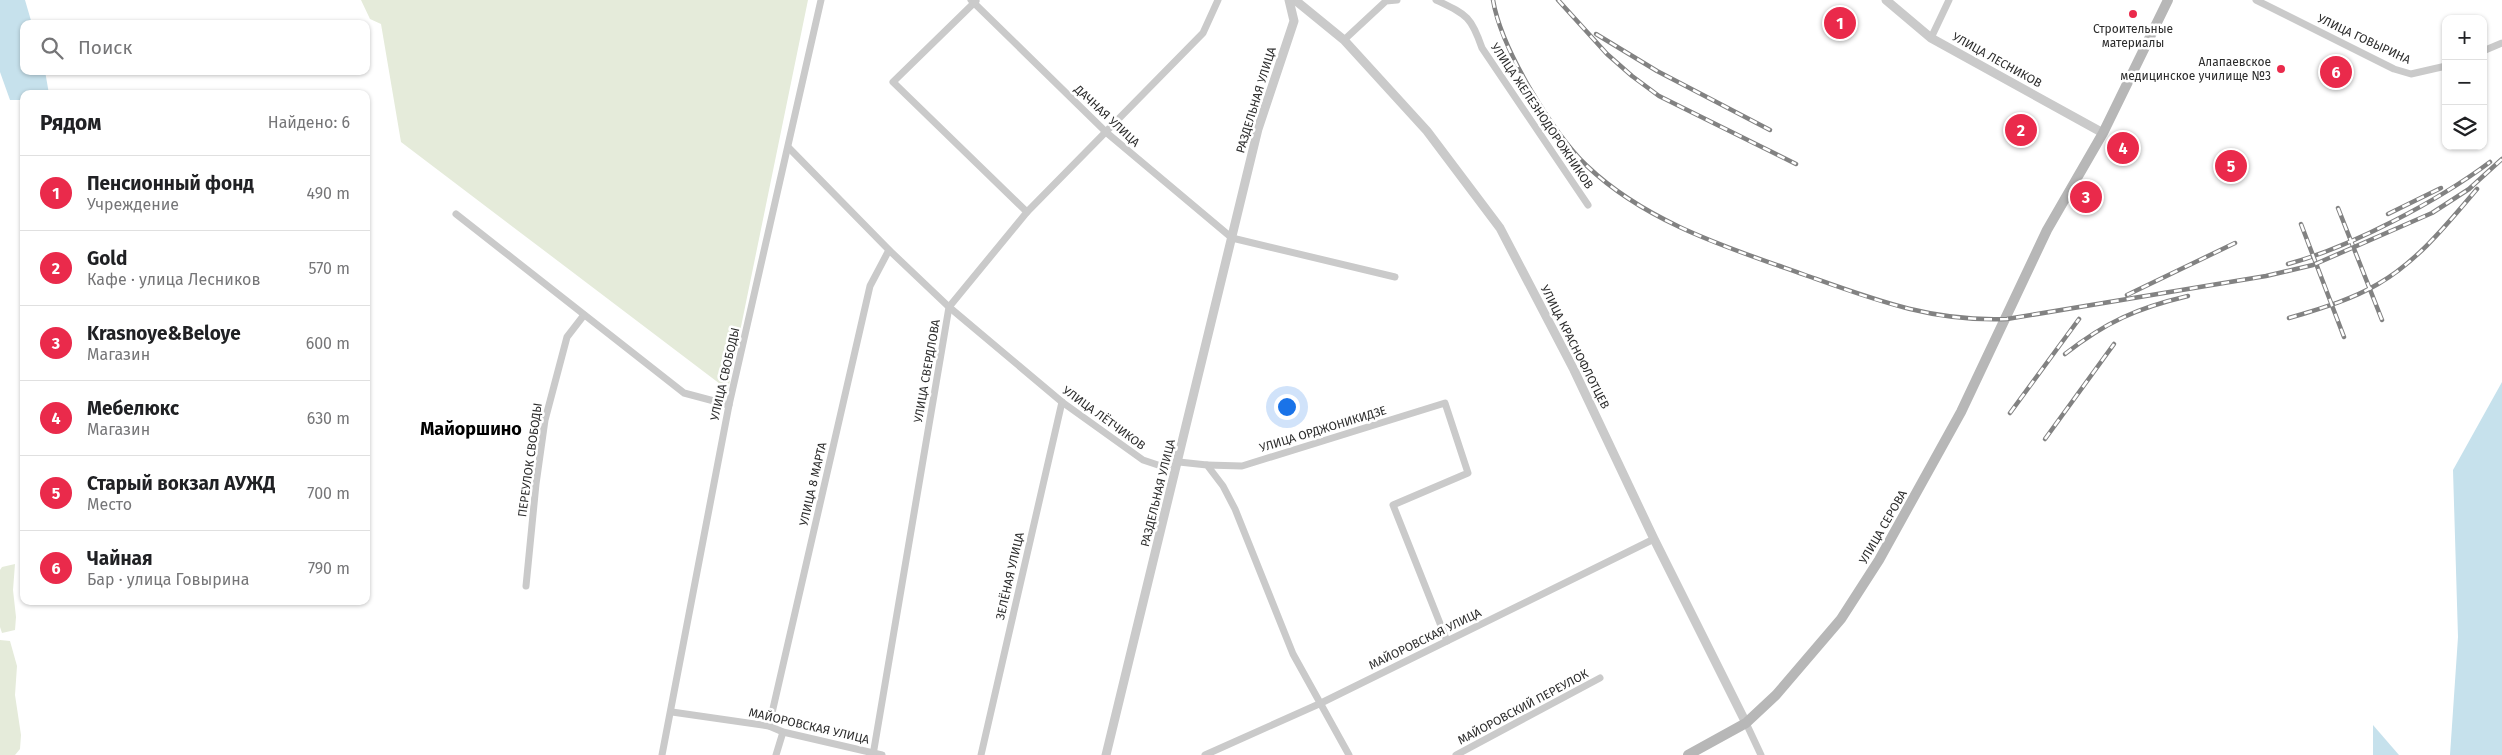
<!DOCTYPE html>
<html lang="ru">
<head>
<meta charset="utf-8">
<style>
  :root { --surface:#fff; --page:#f2f2f2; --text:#202124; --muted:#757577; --line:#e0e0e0; --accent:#ea2a4b }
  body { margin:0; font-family:"Fira Sans",sans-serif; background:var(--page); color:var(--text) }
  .controls { position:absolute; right:15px; top:15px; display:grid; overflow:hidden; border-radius:10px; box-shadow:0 1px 4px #0004 }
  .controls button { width:45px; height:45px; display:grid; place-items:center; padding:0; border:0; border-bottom:1px solid var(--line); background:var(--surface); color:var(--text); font:25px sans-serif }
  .you { position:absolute; left:1286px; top:406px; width:18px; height:18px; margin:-12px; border:4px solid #fff; border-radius:50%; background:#1a73e8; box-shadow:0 0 0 8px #1a73e833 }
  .badge { display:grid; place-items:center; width:32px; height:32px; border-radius:50%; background:var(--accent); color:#fff; font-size:16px; font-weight:700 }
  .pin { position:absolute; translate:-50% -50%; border:2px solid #fff; box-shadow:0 1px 5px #0006 }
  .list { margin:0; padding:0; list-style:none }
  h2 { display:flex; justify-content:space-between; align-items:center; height:65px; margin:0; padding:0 20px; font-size:21px }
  h2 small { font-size:16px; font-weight:400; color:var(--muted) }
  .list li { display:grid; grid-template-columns:32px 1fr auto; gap:15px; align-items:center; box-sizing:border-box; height:75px; padding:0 20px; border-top:1px solid var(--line) }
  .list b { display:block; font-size:19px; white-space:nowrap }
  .list p { margin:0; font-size:16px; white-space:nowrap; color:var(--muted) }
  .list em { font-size:16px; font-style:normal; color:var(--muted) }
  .icon { flex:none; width:28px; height:28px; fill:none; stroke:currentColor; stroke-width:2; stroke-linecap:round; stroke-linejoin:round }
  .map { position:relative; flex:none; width:2502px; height:755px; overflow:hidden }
  .search { position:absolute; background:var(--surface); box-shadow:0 1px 4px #0004; left:20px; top:20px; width:350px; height:55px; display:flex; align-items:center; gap:12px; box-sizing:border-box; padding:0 18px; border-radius:10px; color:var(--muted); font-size:19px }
  .panel { position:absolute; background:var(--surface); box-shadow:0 1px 4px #0004; left:20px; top:90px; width:350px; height:515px; border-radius:10px }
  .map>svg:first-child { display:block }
  .green { fill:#e5ebda }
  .water { fill:#c6e1ec }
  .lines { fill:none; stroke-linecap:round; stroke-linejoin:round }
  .minor { stroke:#cacaca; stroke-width:7 }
  .tertiary { stroke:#cacaca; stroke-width:9 }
  .secondary { stroke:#b7b7b7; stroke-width:10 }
  .rail-casing { stroke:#828282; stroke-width:4.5 }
  .rail { stroke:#fff; stroke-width:2.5; stroke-dasharray:8; stroke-linecap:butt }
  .poi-dot { fill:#ea2a4b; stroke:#fff; stroke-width:2 }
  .labels { text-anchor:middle; stroke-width:5; stroke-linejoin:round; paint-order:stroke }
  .poi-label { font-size:12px; fill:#2d2d2d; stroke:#fff }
  .street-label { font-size:12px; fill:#2d2d2d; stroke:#fff }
  .district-label { font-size:18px; font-weight:bold; fill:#000; stroke:#fff }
</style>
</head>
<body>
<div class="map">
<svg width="2502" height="755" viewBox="0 0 2502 755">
  <rect width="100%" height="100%" fill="#fff"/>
  <!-- green -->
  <g class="green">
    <polygon points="361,0 808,0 728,390 401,142 381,24 370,19"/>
    <polygon points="15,564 13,590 16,617 15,630 2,633 0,627 0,570 2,567"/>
    <polygon points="0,640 10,641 17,666 15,695 21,735 20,749 15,755 0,755"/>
  </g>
  <!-- water -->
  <g class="water">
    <polygon points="0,0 25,0 32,24 24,24 24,71 45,71 49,94 24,94 24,100 10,100 0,72"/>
    <polygon points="2502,382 2502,755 2450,755 2458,637 2453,470"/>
    <polygon points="2373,725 2399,755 2373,755"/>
  </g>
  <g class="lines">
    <!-- minor -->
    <g class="minor">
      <polyline points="971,0 1107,133 1232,238 1395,277"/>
      <path d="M1436,0C1467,15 1471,16 1482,48L1588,205"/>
      <polyline points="2256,0 2394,69 2411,74 2446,66"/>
      <polyline points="976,1 893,82 1027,212"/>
      <polyline points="1931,38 1949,0"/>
      <polyline points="1344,40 1386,1 1397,0"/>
      <polyline points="2483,51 2502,43"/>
      <polyline points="789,148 889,250 949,307 1062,402 1143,460 1161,466 1179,462 1207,465 1223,486 1235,509 1293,654 1349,755"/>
      <polyline points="456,214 684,393 729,405"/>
      <polyline points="1207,465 1242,466 1445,403 1468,473 1393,505 1447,641"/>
      <polyline points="526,586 536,484 545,420 567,337 584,315"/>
      <polyline points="672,712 769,726 783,732 882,755"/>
      <polyline points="1746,723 1761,755"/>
      <polyline points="769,726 870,286 889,250"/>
      <polyline points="662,755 729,405 821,0"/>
      <polyline points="776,755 783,732"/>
      <polyline points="873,755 949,307 1027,212 1203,33 1218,0"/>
      <polyline points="981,755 1062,402"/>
      <polyline points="1205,755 1319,704 1654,539"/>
      <polyline points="1456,755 1600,678"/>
    </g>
    <!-- tertiary -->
    <g class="tertiary">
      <polyline points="1295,0 1344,40 1427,131 1500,228 1574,370 1654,539 1746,723"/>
      <polyline points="1886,0 1931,38 2103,133"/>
      <polyline points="1106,755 1258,129 1294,21 1289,0"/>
    </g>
    <!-- secondary -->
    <polyline class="secondary" points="1688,755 1746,723 1776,695 1841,619 1879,560 1961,412 2047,230 2103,133 2168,0"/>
    <!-- rail casing -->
    <g class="rail-casing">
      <g id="rail">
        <path d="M1493,0C1498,30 1514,61 1529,87C1545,114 1564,144 1587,166C1647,223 1729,248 1805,275C1875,300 1932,322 2007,319L2266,276L2313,265L2432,213L2469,189L2502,159"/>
        <polyline points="1558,0 1607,54 1632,76 1659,96 1796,164"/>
        <polyline points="1596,34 1657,71 1770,130"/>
        <polyline points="2338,208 2382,320"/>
        <polyline points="2388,214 2441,188"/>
        <polyline points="2301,224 2344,337"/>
        <path d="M2288,264C2351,247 2438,201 2490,162"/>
        <polyline points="2127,295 2235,243"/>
        <path d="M2289,318C2319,309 2351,300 2378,284C2418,261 2448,223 2477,189"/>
        <path d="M2065,354C2106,322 2137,308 2188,296"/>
        <polyline points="2010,413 2079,319"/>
        <polyline points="2045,439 2114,344"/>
      </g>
    </g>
    <!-- rail -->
    <use href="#rail" class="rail"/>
  </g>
  <!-- markers -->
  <g class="poi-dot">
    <circle cx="2133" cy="14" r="5"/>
    <circle cx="2281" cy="69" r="5"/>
  </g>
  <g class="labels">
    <!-- poi labels -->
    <g class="poi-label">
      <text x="2133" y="33">Строительные<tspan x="2133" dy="14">материалы</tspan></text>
      <text x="2271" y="66" text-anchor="end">Алапаевское<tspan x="2271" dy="14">медицинское училище №3</tspan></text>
    </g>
    <!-- street labels -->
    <g class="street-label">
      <text transform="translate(2364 39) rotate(25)" y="4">УЛИЦА ГОВЫРИНА</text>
      <text transform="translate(1997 60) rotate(29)" y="4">УЛИЦА ЛЕСНИКОВ</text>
      <text transform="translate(1256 100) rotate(-73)" y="4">РАЗДЕЛЬНАЯ УЛИЦА</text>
      <text transform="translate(1107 116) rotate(43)" y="4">ДАЧНАЯ УЛИЦА</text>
      <text transform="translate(1542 116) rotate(56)" y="4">УЛИЦА ЖЕЛЕЗНОДОРОЖНИКОВ</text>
      <text transform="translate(1575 347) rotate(63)" y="4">УЛИЦА КРАСНОФЛОТЦЕВ</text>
      <text transform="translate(927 371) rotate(-80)" y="4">УЛИЦА СВЕРДЛОВА</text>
      <text transform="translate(725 374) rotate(-77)" y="4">УЛИЦА СВОБОДЫ</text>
      <text transform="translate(1104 418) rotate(36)" y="4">УЛИЦА ЛЁТЧИКОВ</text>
      <text transform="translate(1323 429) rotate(-17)" y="4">УЛИЦА ОРДЖОНИКИДЗЕ</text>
      <text transform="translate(530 460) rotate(-82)" y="4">ПЕРЕУЛОК СВОБОДЫ</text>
      <text transform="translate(813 484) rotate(-77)" y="4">УЛИЦА 8 МАРТА</text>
      <text transform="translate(1158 493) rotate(-76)" y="4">РАЗДЕЛЬНАЯ УЛИЦА</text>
      <text transform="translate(1883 527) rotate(-60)" y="4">УЛИЦА СЕРОВА</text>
      <text transform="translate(1010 576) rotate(-77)" y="4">ЗЕЛЁНАЯ УЛИЦА</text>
      <text transform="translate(1425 639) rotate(-26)" y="4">МАЙОРОВСКАЯ УЛИЦА</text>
      <text transform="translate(1523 707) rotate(-28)" y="4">МАЙОРОВСКИЙ ПЕРЕУЛОК</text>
      <text transform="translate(809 726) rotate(13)" y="4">МАЙОРОВСКАЯ УЛИЦА</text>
    </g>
    <!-- district labels -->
    <g class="district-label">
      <text x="471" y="435">Майоршино</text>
    </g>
  </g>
</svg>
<div class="controls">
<button>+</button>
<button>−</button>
<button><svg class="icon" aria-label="layers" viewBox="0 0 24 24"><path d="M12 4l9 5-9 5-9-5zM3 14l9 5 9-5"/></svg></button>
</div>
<div class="you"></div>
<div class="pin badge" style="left:1840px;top:23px">1</div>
<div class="pin badge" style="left:2021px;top:130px">2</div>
<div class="pin badge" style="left:2086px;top:197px">3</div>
<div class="pin badge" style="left:2123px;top:148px">4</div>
<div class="pin badge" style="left:2231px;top:166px">5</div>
<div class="pin badge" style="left:2336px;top:72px">6</div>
<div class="search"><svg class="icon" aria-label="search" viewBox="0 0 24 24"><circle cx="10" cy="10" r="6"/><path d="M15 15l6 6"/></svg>Поиск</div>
<section class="panel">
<h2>Рядом<small>Найдено: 6</small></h2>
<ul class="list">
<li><span class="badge">1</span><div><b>Пенсионный фонд</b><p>Учреждение</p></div><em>490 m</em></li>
<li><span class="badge">2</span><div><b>Gold</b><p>Кафе · улица Лесников</p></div><em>570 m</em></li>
<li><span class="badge">3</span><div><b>Krasnoye&amp;Beloye</b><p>Магазин</p></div><em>600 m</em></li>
<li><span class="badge">4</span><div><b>Мебелюкс</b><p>Магазин</p></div><em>630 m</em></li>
<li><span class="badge">5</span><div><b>Старый вокзал АУЖД</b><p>Место</p></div><em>700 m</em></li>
<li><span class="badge">6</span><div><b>Чайная</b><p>Бар · улица Говырина</p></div><em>790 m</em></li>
</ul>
</section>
</div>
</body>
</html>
